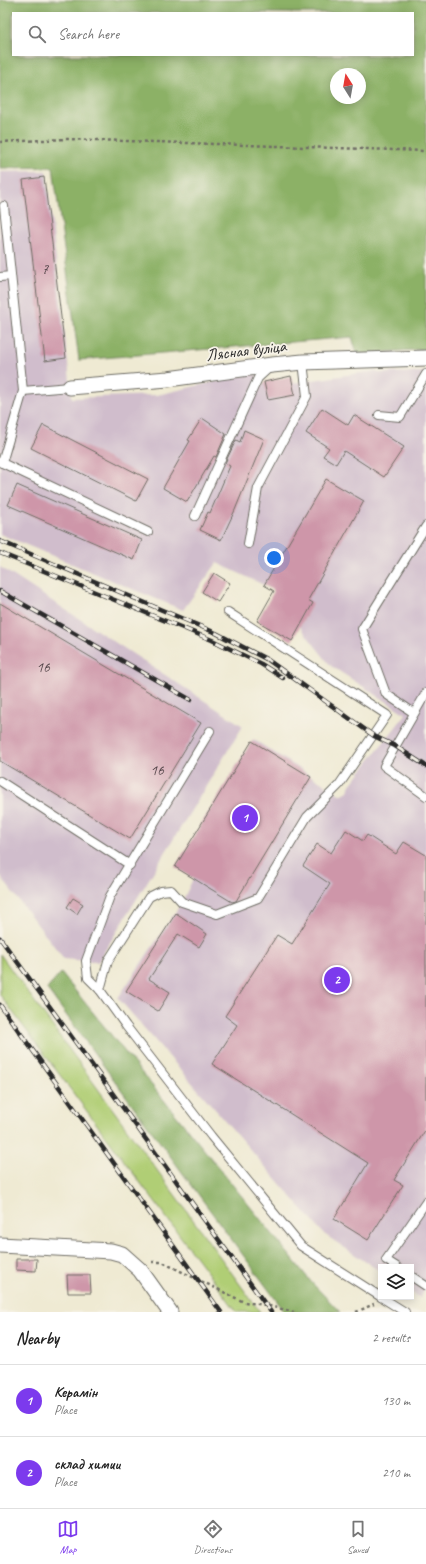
<!DOCTYPE html>
<html lang="en">
<head>
<meta charset="utf-8">
<style>
  :root { --surface:#fff; --page:#f6f6f6; --text:#222; --muted:#767676; --line:#e0e0e0; --accent:#7c3aed }
  body { margin:0; font-family:Caveat,sans-serif; background:var(--page); color:var(--text) }
  .controls { position:absolute; right:12px; bottom:12px; display:grid; overflow:hidden; border-radius:0px; box-shadow:0 2px 10px #0003 }
  .controls button { width:36px; height:36px; display:grid; place-items:center; padding:0; border:0; border-bottom:1px solid var(--line); background:var(--surface); color:var(--text); font:20px sans-serif }
  .compass { position:absolute; left:330px; top:68px; width:36px; height:36px; border-radius:50%; background:var(--surface); box-shadow:0 2px 10px #0003; rotate:349deg }
  .you { position:absolute; left:274px; top:558px; width:14px; height:14px; margin:-10px; border:3px solid #fff; border-radius:50%; background:#1a73e8; box-shadow:0 0 0 6px #1a73e833 }
  .badge { display:grid; place-items:center; width:26px; height:26px; border-radius:50%; background:var(--accent); color:#fff; font-size:13px; font-weight:700 }
  .pin { position:absolute; translate:-50% -50%; border:2px solid #fff; box-shadow:0 1px 4px #0006 }
  .list { margin:0; padding:0; list-style:none }
  h2 { display:flex; justify-content:space-between; align-items:center; height:52px; margin:0; padding:0 16px; font-size:17px }
  h2 small { font-size:13px; font-weight:400; color:var(--muted) }
  .list li { display:grid; grid-template-columns:26px 1fr auto; gap:12px; align-items:center; box-sizing:border-box; height:72px; padding:0 16px; border-top:1px solid var(--line) }
  .list b { display:block; font-size:15px; white-space:nowrap }
  .list p { margin:0; font-size:13px; white-space:nowrap; color:var(--muted) }
  .list em { font-size:13px; font-style:normal; color:var(--muted) }
  .icon { flex:none; width:22px; height:22px; fill:none; stroke:currentColor; stroke-width:2; stroke-linecap:round; stroke-linejoin:round }
  .map { position:relative; flex:none; width:426px; height:1312px; overflow:hidden }
  .search { position:absolute; background:var(--surface); box-shadow:0 2px 10px #0003; left:12px; right:12px; top:12px; height:44px; display:flex; align-items:center; gap:10px; box-sizing:border-box; padding:0 14px; border-radius:0px; color:var(--muted); font-size:15px }
  .sheet { height:196px; background:var(--surface) }
  nav { display:flex; justify-content:space-around; align-items:center; box-sizing:border-box; height:56px; border-top:1px solid var(--line); background:var(--surface); font-size:11px; color:var(--muted) }
  nav a { display:grid; justify-items:center; gap:2px }
  nav .on { color:var(--accent) }
  .map>svg:first-child { display:block }
  .industrial { fill:#d0bdcc }
  .green { fill:#b0ce75; stroke:#6e7c50 }
  .forest { fill:#8cb166; stroke:#5c6e48; fill-rule:evenodd }
  .building { fill:#ce96a9 }
  .lines { fill:none; stroke-linecap:round; stroke-linejoin:round }
  .lane-casing { stroke:#706e66; stroke-width:10 }
  .street-casing { stroke:#706e66; stroke-width:17 }
  .path { stroke:#706e66; stroke-width:2.5; stroke-dasharray:3 3; stroke-linecap:butt }
  .lane { stroke:#fff; stroke-width:8 }
  .street { stroke:#fff; stroke-width:15 }
  .rail-casing { stroke:#2b2b2b; stroke-width:4.5 }
  .rail { stroke:#f7f3e8; stroke-width:3; stroke-dasharray:9; stroke-linecap:butt }
  .labels { text-anchor:middle; stroke-width:3.5; stroke-linejoin:round; paint-order:stroke }
  .number-label { font-size:15px; fill:#54464a }
  .street-label { font-size:17px; fill:#2b2b2b; stroke:#f7f3e8 }
</style>
</head>
<body>
<div class="map">
<svg width="426" height="1312" viewBox="0 0 426 1312">
  <rect width="100%" height="100%" fill="#f7f3e8"/>
  <filter id="ink" filterUnits="userSpaceOnUse"><feTurbulence type="fractalNoise" baseFrequency=".025" numOctaves="2"/><feDisplacementMap in="SourceGraphic" scale="8" xChannelSelector="R" yChannelSelector="G"/><feConvolveMatrix kernelMatrix="1 2 1 2 8 2 1 2 1" color-interpolation-filters="sRGB"/></filter>
  <filter id="wash" filterUnits="userSpaceOnUse"><feTurbulence type="fractalNoise" baseFrequency=".012" numOctaves="4" result="noise"/><feDisplacementMap in="SourceGraphic" scale="16" xChannelSelector="R" yChannelSelector="G"/><feGaussianBlur stdDeviation="0.9" result="paint"/><feColorMatrix in="noise" values="0 0 0 0 0 0 0 0 0 0 0 0 0 0 0 0 0 1.4 0 .05"/><feComposite in="paint" operator="in"/></filter>
  <g filter="url(#wash)">
    <rect width="100%" height="100%" fill="#efead3"/>
    <!-- industrial -->
    <g class="industrial">
      <polygon points="46,171 72,398 157,395 257,372 259,385 264,384 264,382 293,383 375,371 378,373 426,372 426,1288 420,1298 411,1292 411,1267 381,1267 381,1272 324,1234 118,998 182,902 193,879 175,867 253,739 341,795 348,791 350,785 406,714 331,666 300,627 313,603 282,597 266,586 217,563 183,610 0,534 0,172"/>
      <polygon points="0,567 243,726 98,962 64,959 0,876"/>
    </g>
    <!-- green -->
    <polygon class="green" points="0,954 260,1312 237,1312 0,995"/>
    <!-- forest -->
    <g class="forest">
      <path d="M0,0H426V349L357,354L352,337L79,360L53,167L0,168ZM13,13H413V55H13ZM336,74H360V98H336Z"/>
      <polygon points="61,973 312,1283 340,1312 285,1312 47,989"/>
    </g>
    <g id="blocks">
      <!-- building -->
      <g class="building">
        <polygon points="44,177 66,358 45,361 23,180"/>
        <polygon points="291,376 295,395 268,400 264,382"/>
        <polygon points="322,408 348,425 354,415 404,447 384,477 344,451 336,464 323,456 329,448 306,433"/>
        <polygon points="202,418 226,434 216,457 214,456 187,502 163,488 190,441 188,440"/>
        <polygon points="43,425 148,479 136,501 31,448"/>
        <polygon points="244,430 264,439 235,510 221,540 200,530 208,512 210,513 230,466 225,463 236,440 240,442"/>
        <polygon points="326,479 364,501 308,600 313,603 292,641 257,621 274,591 264,585"/>
        <polygon points="17,485 142,540 134,560 8,505"/>
        <polygon points="214,573 230,583 218,602 202,592"/>
        <polygon points="0,603 201,723 130,839 0,761"/>
        <polygon points="252,741 311,777 236,901 232,902 175,867"/>
        <polygon points="346,830 363,841 367,835 396,854 404,842 426,855 426,1129 394,1180 403,1185 368,1240 334,1219 368,1163 212,1064 237,1025 225,1016 277,935 292,944 330,884 303,866 317,844 331,853"/>
        <polygon points="73,898 83,904 77,914 67,907"/>
        <polygon points="176,913 207,934 199,947 178,934 149,979 170,992 158,1011 126,991"/>
        <polygon points="16,1259 37,1259 36,1271 16,1270"/>
        <polygon points="67,1275 90,1275 91,1293 68,1293"/>
      </g>
    </g>
  </g>
  <g filter="url(#ink)">
    <use href="#blocks" fill-opacity="0" stroke="#706e66" stroke-width="1"/>
    <g class="lines">
      <!-- lane casing -->
      <g class="lane-casing">
        <g id="lane">
          <polyline points="4,206 23,391 70,387"/>
          <polyline points="0,277 11,276"/>
          <polyline points="379,415 400,417 426,374"/>
          <polyline points="0,462 148,532"/>
          <polyline points="2,463 23,391"/>
          <polyline points="195,516 258,378 270,367"/>
          <polyline points="248,544 258,488 307,396 303,362"/>
          <polyline points="426,693 384,766 426,796"/>
          <polyline points="414,713 386,694 362,629 426,526"/>
          <polyline points="210,731 110,896 86,961 88,978 100,990 126,1026 211,1136 301,1246 381,1297"/>
          <polyline points="0,781 130,865"/>
          <polyline points="100,990 108,961 149,897 161,891 171,890 182,902 217,914 258,898 307,817 339,785 387,715 228,612"/>
          <polyline points="397,1267 386,1260 426,1202"/>
          <polyline points="411,1276 426,1286"/>
          <polyline points="381,1297 405,1312"/>
        </g>
      </g>
      <!-- street casing -->
      <g class="street-casing">
        <g id="street">
          <polyline points="70,387 168,379 272,365 303,362 426,358"/>
          <polyline points="0,1245 111,1251 122,1254 140,1270 170,1312"/>
        </g>
      </g>
      <!-- path -->
      <g class="path">
        <polyline points="0,142 66,139 426,151"/>
        <polyline points="152,1262 162,1262 244,1302 265,1305 294,1312"/>
        <polyline points="356,1312 374,1304"/>
      </g>
      <!-- lane -->
      <use href="#lane" class="lane"/>
      <!-- street -->
      <use href="#street" class="street"/>
      <!-- rail casing -->
      <g class="rail-casing">
        <g id="rail">
          <polyline points="0,541 216,633 268,660 374,736 395,746 426,766"/>
          <polyline points="0,553 212,640 261,664 283,678"/>
          <polyline points="0,591 191,700"/>
          <polyline points="0,938 271,1312"/>
          <polyline points="0,1005 221,1312"/>
        </g>
      </g>
      <!-- rail -->
      <use href="#rail" class="rail"/>
    </g>
  </g>
  <g class="labels">
    <!-- number labels -->
    <g class="number-label">
      <text x="45" y="274">7</text>
      <text x="43" y="672">16</text>
      <text x="157" y="775">16</text>
    </g>
    <!-- street labels -->
    <g class="street-label">
      <text transform="translate(246 350) rotate(-7)" y="6">Лясная вуліца</text>
    </g>
  </g>
</svg>
<div class="controls">
<button><svg class="icon" aria-label="layers" viewBox="0 0 24 24"><path d="M12 4l9 5-9 5-9-5zM3 14l9 5 9-5"/></svg></button>
</div>
<svg class="compass" viewBox="-18 -18 36 36"><path d="M0-13l5 13h-10z" fill="#e53935"/><path d="M0 13l5-13h-10z" fill="#767676"/></svg>
<div class="you"></div>
<div class="pin badge" style="left:245px;top:818px">1</div>
<div class="pin badge" style="left:337px;top:980px">2</div>
<div class="search"><svg class="icon" aria-label="search" viewBox="0 0 24 24"><circle cx="10" cy="10" r="6"/><path d="M15 15l6 6"/></svg>Search here</div>
</div>
<section class="sheet">
<h2>Nearby<small>2 results</small></h2>
<ul class="list">
<li><span class="badge">1</span><div><b>Керамін</b><p>Place</p></div><em>130 m</em></li>
<li><span class="badge">2</span><div><b>склад химии</b><p>Place</p></div><em>210 m</em></li>
</ul>
</section>
<nav>
<a class="on"><svg class="icon" aria-label="map" viewBox="0 0 24 24"><path d="M3 6l6-2 6 2 6-2v14l-6 2-6-2-6 2zM9 4v14M15 6v14"/></svg>Map</a>
<a><svg class="icon" aria-label="directions" viewBox="0 0 24 24"><path d="M12 3l9 9-9 9-9-9zM9 14v-3h6M13 9l2 2-2 2"/></svg>Directions</a>
<a><svg class="icon" aria-label="saved" viewBox="0 0 24 24"><path d="M7 4h10v16l-5-4-5 4z"/></svg>Saved</a>
</nav>
</body>
</html>
